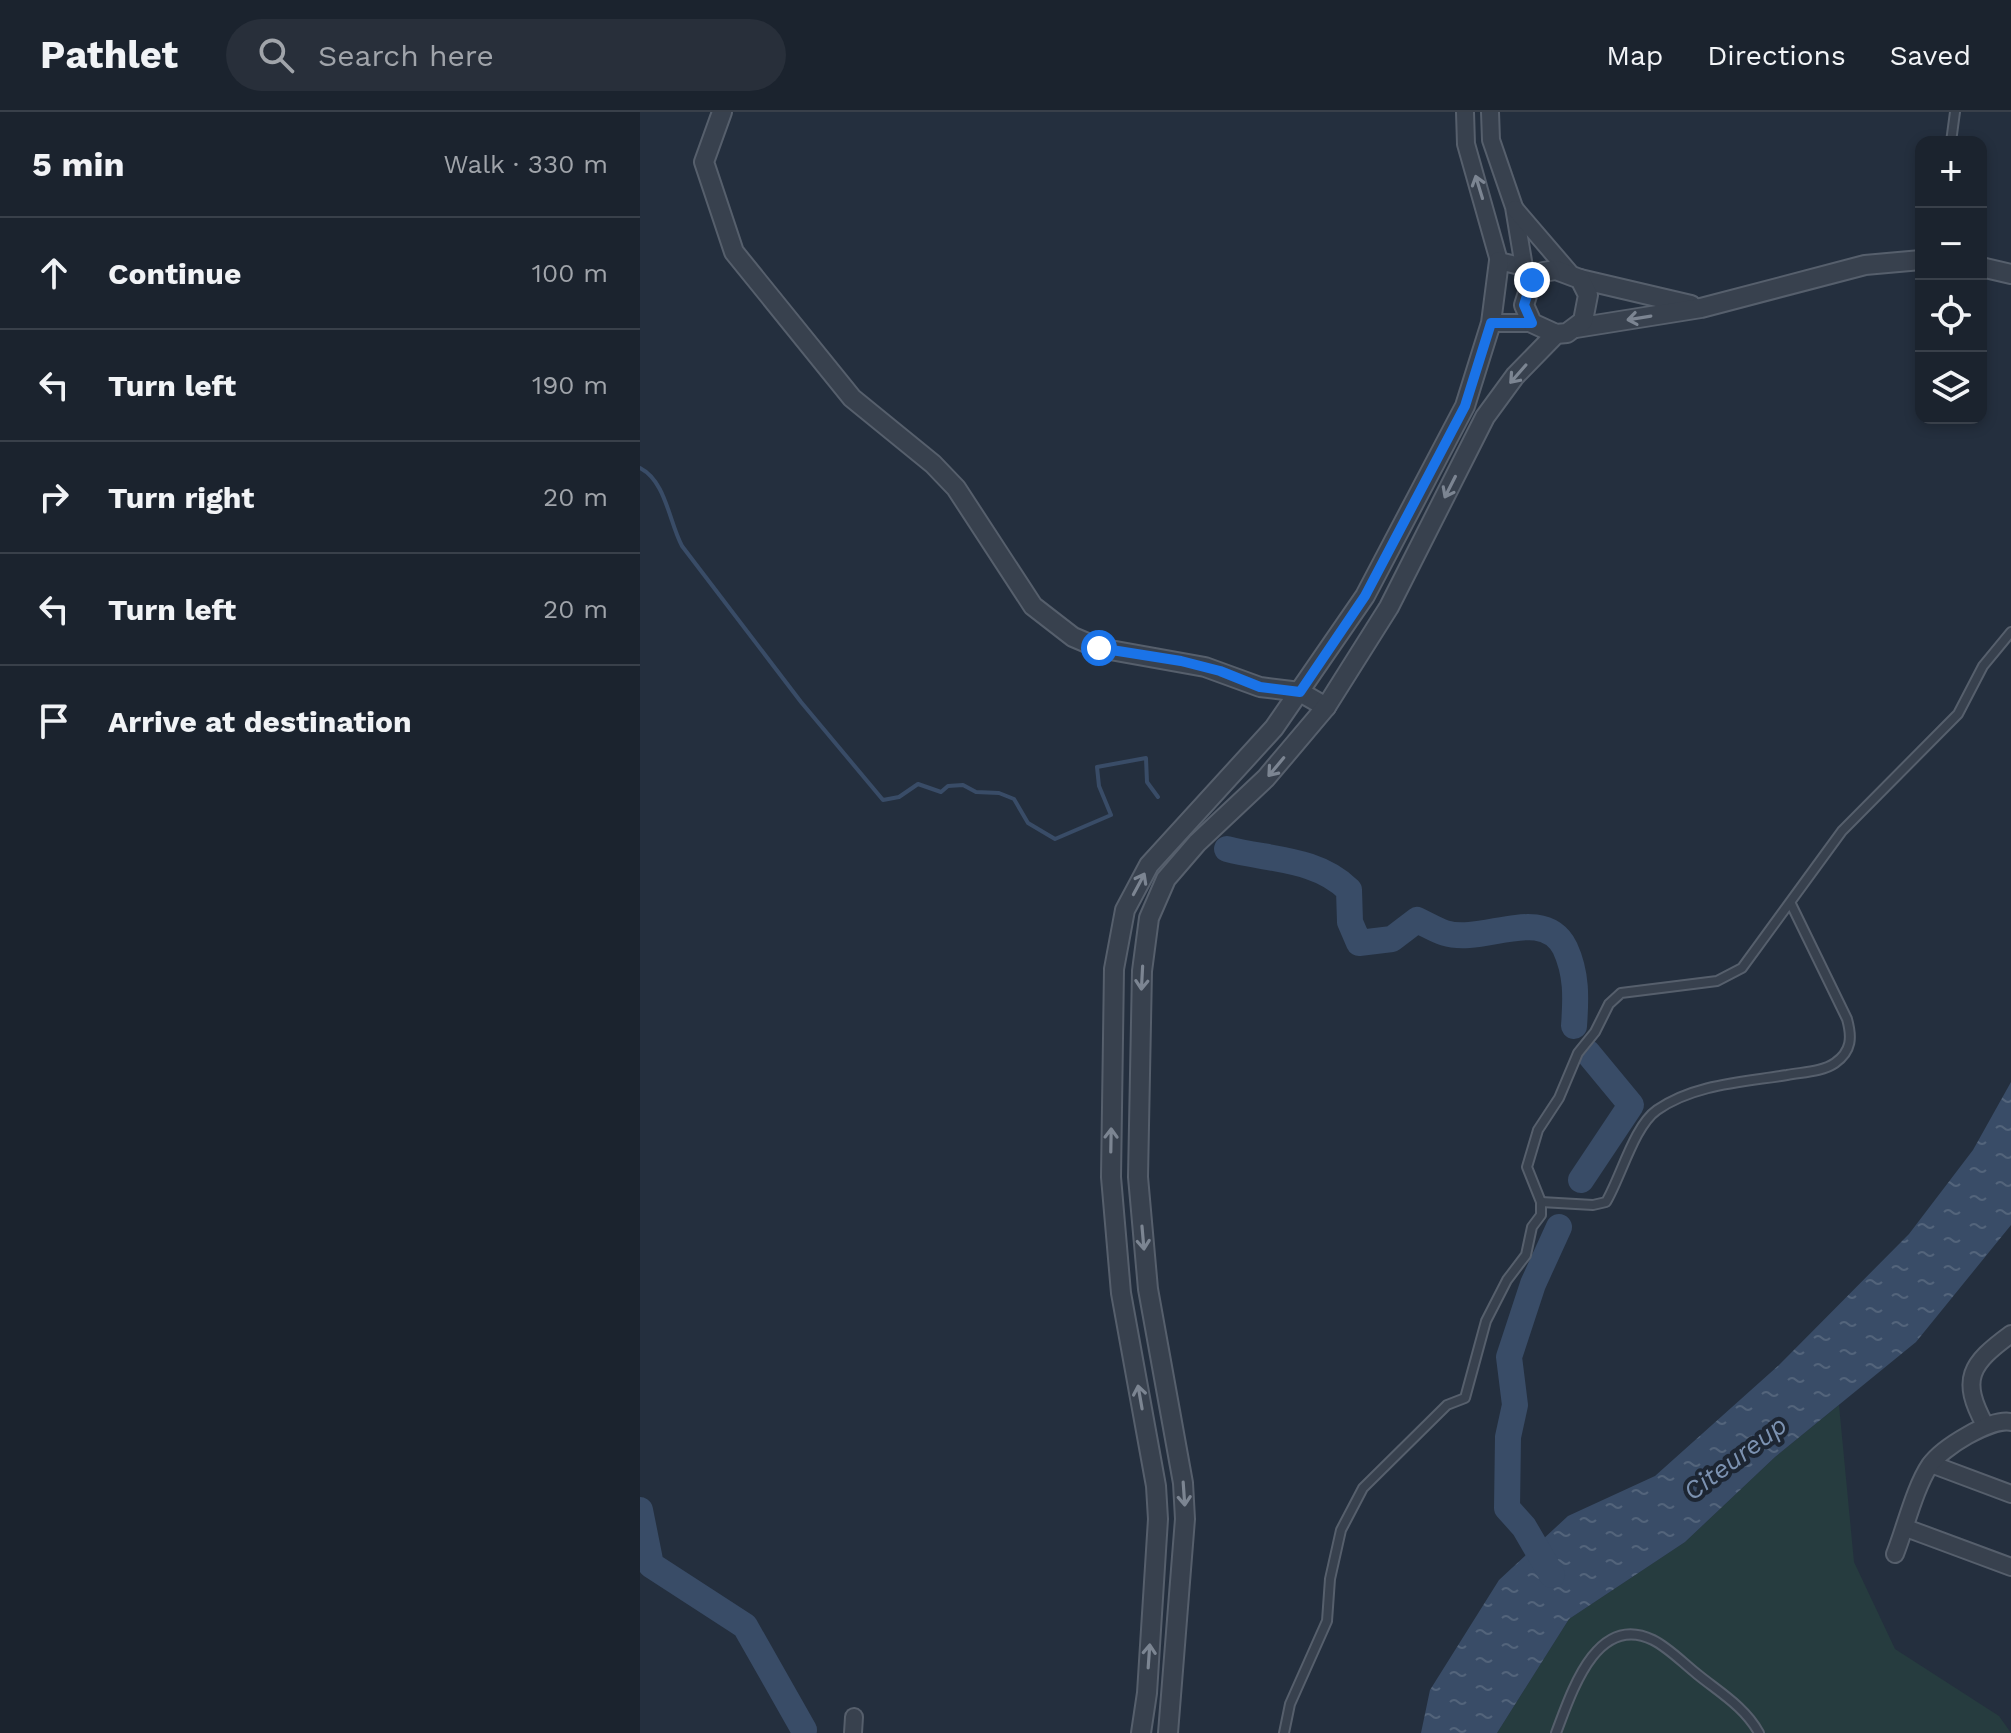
<!DOCTYPE html>
<html lang="en">
<head>
<meta charset="utf-8">
<style>
  :root { --surface:#1b232e; --page:#282f3a; --text:#f1f3f6; --muted:#a0a4aa; --line:#39404a }
  body { margin:0; font-family:"Work Sans",sans-serif; background:var(--page); color:var(--text) }
  .controls { position:absolute; right:24px; top:24px; display:grid; overflow:hidden; border-radius:16px; box-shadow:0 4px 12px #0003 }
  .controls button { width:72px; height:72px; display:grid; place-items:center; padding:0; border:0; border-bottom:2px solid var(--line); background:var(--surface); color:var(--text); font:40px sans-serif }
  .stop { position:absolute; width:24px; height:24px; margin:-18px; border:6px solid #1a73e8; border-radius:50%; background:#fff }
  .stop.end { background:#1a73e8; border-color:#fff; box-shadow:0 2px 8px #0008 }
  .list { margin:0; padding:0; list-style:none }
  h2 { display:flex; justify-content:space-between; align-items:center; height:104px; margin:0; padding:0 32px; font-size:34px }
  h2 small { font-size:26px; font-weight:400; color:var(--muted) }
  .list li { display:grid; grid-template-columns:52px 1fr auto; gap:24px; align-items:center; box-sizing:border-box; height:112px; padding:0 32px; border-top:2px solid var(--line) }
  .list b { display:block; font-size:30px; white-space:nowrap }
  .list em { font-size:26px; font-style:normal; color:var(--muted) }
  .icon { flex:none; width:44px; height:44px; fill:none; stroke:currentColor; stroke-width:2; stroke-linecap:round; stroke-linejoin:round }
  .map { position:relative; flex:none; width:1371px; height:1621px; overflow:hidden }
  header { display:flex; align-items:center; gap:48px; box-sizing:border-box; height:112px; padding:0 40px; background:var(--surface); border-bottom:2px solid var(--line) }
  header strong { font-size:38px }
  nav { display:flex; gap:44px; margin-inline-start:auto; font-size:28px }
  .search { width:560px; height:72px; background:var(--page); display:flex; align-items:center; gap:20px; box-sizing:border-box; padding:0 28px; border-radius:44px; color:var(--muted); font-size:30px }
  main { display:flex }
  aside { flex:1; background:var(--surface) }
  .map>svg:first-child { display:block }
  .green { fill:#263c3f }
  .water { fill:url(#water-ripples) }
  .lines { fill:none; stroke-linecap:round; stroke-linejoin:round }
  .stream { stroke:#394c67; stroke-width:4 }
  .river { stroke:#394c67; stroke-width:26 }
  .service-casing { stroke:#565f6c; stroke-width:12 }
  .minor-casing { stroke:#565f6c; stroke-width:20 }
  .tertiary-casing { stroke:#565f6c; stroke-width:22 }
  .service { stroke:#38414e; stroke-width:8 }
  .minor { stroke:#38414e; stroke-width:16 }
  .tertiary { stroke:#38414e; stroke-width:18 }
  .oneway { stroke:#7c8592 }
  .route { stroke:#1a73e8; stroke-width:10 }
  .labels { text-anchor:middle; stroke-width:8; stroke-linejoin:round; paint-order:stroke }
  .water-label { font-size:26px; font-style:italic; fill:#7c92b1; stroke:#1d2633 }
</style>
</head>
<body>
<header>
<strong>Pathlet</strong>
<div class="search"><svg class="icon" aria-label="search" viewBox="0 0 24 24"><circle cx="10" cy="10" r="6"/><path d="M15 15l6 6"/></svg>Search here</div>
<nav><a>Map</a><a>Directions</a><a>Saved</a></nav>
</header>
<main>
<aside>
<h2>5 min<small>Walk · 330 m</small></h2>
<ul class="list">
<li><svg class="icon" aria-label="ahead" viewBox="0 0 24 24"><path d="M12 20V5M6 11l6-6 6 6"/></svg><div><b>Continue</b></div><em>100 m</em></li>
<li><svg class="icon" aria-label="left" viewBox="0 0 24 24"><path d="M17 20v-9H6M10 6l-5 5 5 5"/></svg><div><b>Turn left</b></div><em>190 m</em></li>
<li><svg class="icon" aria-label="right" viewBox="0 0 24 24"><path d="M7 20v-9h11M14 6l5 5-5 5"/></svg><div><b>Turn right</b></div><em>20 m</em></li>
<li><svg class="icon" aria-label="left" viewBox="0 0 24 24"><path d="M17 20v-9H6M10 6l-5 5 5 5"/></svg><div><b>Turn left</b></div><em>20 m</em></li>
<li><svg class="icon" aria-label="arrive" viewBox="0 0 24 24"><path d="M6 21V4h12l-3 4 3 4H6"/></svg><div><b>Arrive at destination</b></div></li>
</ul>
</aside>
<div class="map">
<svg width="1371" height="1621" viewBox="0 0 1371 1621">
  <defs>
    <pattern id="water-ripples" width="26" height="14" patternUnits="userSpaceOnUse" patternTransform="scale(2)"><rect width="26" height="14" fill="#394c67"/><path d="M2 4q2-2 4 0t4 0M15 11q2-2 4 0t4 0" fill="none" stroke="#53647b"/></pattern>
  </defs>
  <rect width="100%" height="100%" fill="#242f3e"/>
  <!-- green -->
  <polygon class="green" points="1199,1293 1214,1450 1255,1537 1359,1604 1371,1621 857,1621 929,1507 1045,1430 1135,1345"/>
  <!-- water -->
  <polygon class="water" points="1371,970 1371,1113 1276,1230 1135,1345 1045,1430 929,1507 857,1621 781,1621 790,1578 859,1468 928,1404 1015,1364 1139,1253 1269,1122 1333,1038"/>
  <g class="lines">
    <!-- stream -->
    <path class="stream" d="M0,356C26,369 29,410 42,434L161,590L243,688L259,685L278,672L301,680L308,674L323,673L336,680L359,681L374,687L388,711L415,727L471,703L459,674L457,655L506,646L507,670L518,685"/>
    <!-- river -->
    <g class="river">
      <path d="M587,737C629,748 677,746 709,778L710,810L719,831L752,827L777,808C786,812 796,818 805,821C843,833 903,792 925,836C937,862 936,886 934,914"/>
      <polyline points="941,1068 991,993 948,941"/>
      <polyline points="0,1398 11,1453 105,1514 164,1618"/>
      <polyline points="912,1463 884,1415 867,1396 868,1325 875,1293 869,1245 893,1172 919,1115"/>
    </g>
    <!-- service casing -->
    <g class="service-casing">
      <g id="service">
        <polyline points="1311,30 1315,0"/>
        <path d="M901,1090L953,1093L966,1090C981,1065 994,1014 1017,998C1054,972 1104,970 1147,963C1163,960 1182,960 1195,951C1212,939 1212,925 1207,907L1151,792"/>
        <polyline points="644,1621 650,1592 687,1509 690,1467 701,1418 723,1376 807,1293 825,1286 846,1209 867,1168 886,1143 892,1115 901,1103 901,1090 887,1055 898,1018 919,986 938,941 955,920 969,892 981,881 1077,869 1102,856 1202,719 1318,602 1343,554 1371,520"/>
        <path d="M916,1621C931,1582 956,1500 1013,1528C1029,1536 1043,1551 1057,1562C1079,1580 1105,1595 1119,1621"/>
      </g>
    </g>
    <!-- minor casing -->
    <g class="minor-casing">
      <g id="minor">
        <polyline points="825,0 826,32 859,149 884,155"/>
        <polyline points="850,0 851,28 874,95 884,155 889,164"/>
        <polyline points="875,97 929,160"/>
        <polyline points="851,211 892,211"/>
        <path d="M1345,1313C1320,1267 1330,1252 1371,1222"/>
        <polyline points="1291,1352 1371,1382"/>
        <polyline points="1266,1416 1371,1455"/>
        <path d="M1255,1442C1265,1417 1275,1375 1290,1353C1302,1336 1350,1306 1371,1310"/>
        <polyline points="213,1621 214,1605"/>
      </g>
    </g>
    <!-- tertiary casing -->
    <g class="tertiary-casing">
      <g id="tertiary">
        <polyline points="82,0 64,50 94,140 212,286 293,352 316,376 393,494 433,525 459,536 565,555 620,575 660,580 686,595"/>
        <polyline points="1341,155 1371,162"/>
        <polyline points="940,167 1051,193"/>
        <polyline points="936,216 1061,196 1225,153 1281,148"/>
        <polyline points="501,1621 507,1581 518,1407 516,1374 481,1181 471,1065 474,857 485,798 509,753 634,616 725,484 825,294 851,211 859,149"/>
        <polyline points="528,1621 545,1407 543,1371 508,1177 498,1065 502,859 509,806 526,767 557,731 626,666 686,595 749,495 845,305 875,264 916,222 927,221 943,209 948,183 940,167 916,158 903,160 892,168 884,193 892,211 916,222"/>
      </g>
    </g>
    <!-- service -->
    <use href="#service" class="service"/>
    <!-- minor -->
    <use href="#minor" class="minor"/>
    <!-- tertiary -->
    <use href="#tertiary" class="tertiary"/>
  </g>
  <!-- one-way arrows -->
  <defs><path id="oneway-shaft" d="M-6 0H5M1.5-3L5.5 0L1.5 3" fill="none" stroke-width="1.6" stroke-linecap="round" stroke-linejoin="round" transform="scale(2)"/></defs>
  <g class="oneway">
    <use href="#oneway-shaft" transform="translate(839 75) rotate(-107)"/>
    <use href="#oneway-shaft" transform="translate(999 206) rotate(171)"/>
    <use href="#oneway-shaft" transform="translate(878 262) rotate(131)"/>
    <use href="#oneway-shaft" transform="translate(810 375) rotate(117)"/>
    <use href="#oneway-shaft" transform="translate(636 655) rotate(130)"/>
    <use href="#oneway-shaft" transform="translate(499 772) rotate(-62)"/>
    <use href="#oneway-shaft" transform="translate(502 866) rotate(93)"/>
    <use href="#oneway-shaft" transform="translate(471 1028) rotate(-89)"/>
    <use href="#oneway-shaft" transform="translate(503 1126) rotate(85)"/>
    <use href="#oneway-shaft" transform="translate(500 1285) rotate(-100)"/>
    <use href="#oneway-shaft" transform="translate(544 1382) rotate(86)"/>
    <use href="#oneway-shaft" transform="translate(509 1544) rotate(-86)"/>
  </g>
  <g class="lines">
    <!-- route -->
    <polyline class="route" points="459,536 541,549 580,559 620,575 660,580 725,484 825,294 851,211 892,211 884,193 892,168"/>
  </g>
  <g class="labels">
    <!-- water labels -->
    <g class="water-label">
      <text transform="translate(1095 1346) rotate(-37)" y="9">Citeureup</text>
    </g>
  </g>
</svg>
<div class="controls">
<button>+</button>
<button>−</button>
<button><svg class="icon" aria-label="locate" viewBox="0 0 24 24"><circle cx="12" cy="12" r="6"/><path d="M12 2v4M12 18v4M2 12h4M18 12h4"/></svg></button>
<button><svg class="icon" aria-label="layers" viewBox="0 0 24 24"><path d="M12 4l9 5-9 5-9-5zM3 14l9 5 9-5"/></svg></button>
</div>
<div class="stop" style="left:459px;top:536px"></div>
<div class="stop end" style="left:892px;top:168px"></div>
</div>
</main>
</body>
</html>
